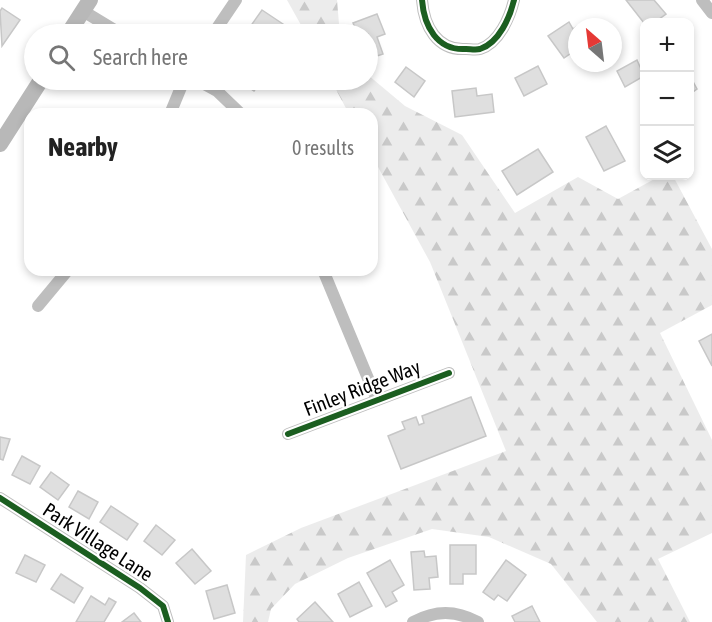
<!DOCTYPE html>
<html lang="en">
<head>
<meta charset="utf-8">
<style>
  :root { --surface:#fff; --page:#f6f6f6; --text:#222; --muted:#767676; --line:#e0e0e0 }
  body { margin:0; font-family:"Asap Condensed",sans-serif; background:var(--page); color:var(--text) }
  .controls { position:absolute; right:18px; top:18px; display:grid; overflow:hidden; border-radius:12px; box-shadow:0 3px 9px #0003 }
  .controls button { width:54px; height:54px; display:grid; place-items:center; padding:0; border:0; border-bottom:2px solid var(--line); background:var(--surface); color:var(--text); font:30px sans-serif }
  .compass { position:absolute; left:568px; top:18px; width:54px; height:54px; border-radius:50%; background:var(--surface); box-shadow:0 3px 9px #0003; rotate:332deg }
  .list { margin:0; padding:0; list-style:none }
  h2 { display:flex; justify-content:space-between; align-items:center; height:78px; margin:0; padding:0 24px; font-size:26px }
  h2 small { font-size:20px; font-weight:400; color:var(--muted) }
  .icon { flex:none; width:33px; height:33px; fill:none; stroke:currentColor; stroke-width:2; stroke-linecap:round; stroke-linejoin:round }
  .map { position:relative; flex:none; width:712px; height:622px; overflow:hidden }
  .search { position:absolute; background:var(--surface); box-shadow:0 3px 9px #0003; left:24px; top:24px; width:354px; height:66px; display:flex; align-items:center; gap:15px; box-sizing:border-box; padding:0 21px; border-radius:33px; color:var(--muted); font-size:22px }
  .panel { position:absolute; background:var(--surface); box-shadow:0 3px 9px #0003; left:24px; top:108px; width:354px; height:168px; border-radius:18px }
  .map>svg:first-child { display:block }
  .forest { fill:url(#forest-firs) }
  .building { fill:#dfdfdf; stroke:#c7c7c7; stroke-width:1.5 }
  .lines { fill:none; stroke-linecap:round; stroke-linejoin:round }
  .street { stroke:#bebebe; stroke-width:12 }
  .secondary { stroke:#b8b8b8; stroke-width:16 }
  .cycleway-casing { stroke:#fff; stroke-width:10 }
  .cycleway { stroke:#1b5e20; stroke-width:6 }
  .labels { text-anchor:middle; stroke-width:5; stroke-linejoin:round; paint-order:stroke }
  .street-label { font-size:20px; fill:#000; stroke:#fff }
</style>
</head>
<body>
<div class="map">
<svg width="712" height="622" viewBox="0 0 712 622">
  <defs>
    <pattern id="forest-firs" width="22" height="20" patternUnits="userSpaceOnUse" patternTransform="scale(1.5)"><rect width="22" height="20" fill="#ececec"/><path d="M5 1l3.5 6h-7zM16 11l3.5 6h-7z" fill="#c9c9c9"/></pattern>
  </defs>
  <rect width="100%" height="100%" fill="#fff"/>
  <!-- forest -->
  <g class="forest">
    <polygon points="287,0 337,0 339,24 344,34 306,34"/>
    <polygon points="368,75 405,106 462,135 515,213 578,177 618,199 660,176 673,176 712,249 712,305 660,333 712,440 712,533 658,559 690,622 597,622 551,564 489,537 432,529 348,558 295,584 271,609 268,622 243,622 246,555 301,528 506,451 430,262 372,156 372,114 349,114 331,80 368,80"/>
  </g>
  <!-- building -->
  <g class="building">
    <polygon points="626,0 654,0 666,14 655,22 644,23"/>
    <polygon points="2,8 20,20 2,46 0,11"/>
    <polygon points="262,10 295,32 293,34 245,34"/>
    <polygon points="377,14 385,34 377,37 383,54 368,59 368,34 358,34 353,23"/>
    <polygon points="586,21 590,27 577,27 577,49 564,58 548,36 569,22 573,29"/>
    <polygon points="637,60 644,76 625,87 617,71"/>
    <polygon points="538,66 547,84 524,96 515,78"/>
    <polygon points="406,67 425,81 414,97 395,82"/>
    <polygon points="690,76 697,89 690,94"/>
    <polygon points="238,80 262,80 254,91"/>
    <polygon points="476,88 477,96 492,94 494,112 455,117 452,91"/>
    <polygon points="606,126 625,161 604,171 586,137"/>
    <polygon points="538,149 553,172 517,195 502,171"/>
    <polygon points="712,334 712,366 699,341"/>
    <polygon points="471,397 486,436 401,469 388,436 405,429 402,422 416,417 419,425 424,423 422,416"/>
    <polygon points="0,437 10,439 3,460 0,459"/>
    <polygon points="22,456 40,466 30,484 12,475"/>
    <polygon points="51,472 69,485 58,500 40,487"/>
    <polygon points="78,491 98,502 89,519 69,507"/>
    <polygon points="111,506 138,524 127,540 100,522"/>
    <polygon points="156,525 175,540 162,555 144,541"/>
    <polygon points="450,545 476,545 476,574 463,574 463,584 450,584"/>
    <polygon points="192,549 211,571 195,584 176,563"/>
    <polygon points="424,551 425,557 436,556 438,577 429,578 430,589 414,590 411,552"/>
    <polygon points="25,555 45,565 36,582 16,573"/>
    <polygon points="390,560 404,585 392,592 397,601 386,607 367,573"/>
    <polygon points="506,560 526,575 507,601 498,595 494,600 483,592"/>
    <polygon points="61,574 83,588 74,603 51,589"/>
    <polygon points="359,582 372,606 350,617 338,594"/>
    <polygon points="227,585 235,613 214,619 206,591"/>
    <polygon points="91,596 105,605 109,598 116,602 104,622 76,622"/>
    <polygon points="315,602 333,622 299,622 297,619"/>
    <polygon points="532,606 540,622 515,622 512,616"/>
    <polygon points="134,613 141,622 122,622"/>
  </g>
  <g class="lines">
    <!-- street -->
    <g class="street">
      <path d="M422,0C424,26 437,51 466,49C470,49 476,50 480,49C499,43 510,17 514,0"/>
      <polyline points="702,0 712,13"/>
      <polyline points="83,11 121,34"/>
      <polyline points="213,34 236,0"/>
      <polyline points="197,80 217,91 241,114"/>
      <polyline points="170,114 184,80"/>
      <polyline points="323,270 377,400"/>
      <polyline points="38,306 68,270"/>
      <polyline points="288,434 449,373"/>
      <polyline points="0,498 140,588 163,606 168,622"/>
      <path d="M413,622C436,610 455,610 478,622"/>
    </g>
    <!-- secondary -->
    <g class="secondary">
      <polyline points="68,34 90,0"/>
      <polyline points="0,144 41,80"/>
    </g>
    <!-- cycleway casing -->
    <g class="cycleway-casing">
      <g id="cycleway">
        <path d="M422,0C424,26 437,51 466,49C470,49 476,50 480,49C499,43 510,17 514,0"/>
        <polyline points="288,434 449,373"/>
        <polyline points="0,498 140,588 163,606 168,622"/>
      </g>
    </g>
    <!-- cycleway -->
    <use href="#cycleway" class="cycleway"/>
  </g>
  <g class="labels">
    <!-- street labels -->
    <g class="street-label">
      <text transform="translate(362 388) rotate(-21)" y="7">Finley Ridge Way</text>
      <text transform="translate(98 542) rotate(33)" y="7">Park Village Lane</text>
    </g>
  </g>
</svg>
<div class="controls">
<button>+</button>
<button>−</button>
<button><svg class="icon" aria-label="layers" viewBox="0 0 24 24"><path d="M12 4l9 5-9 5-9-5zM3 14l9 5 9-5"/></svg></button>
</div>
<svg class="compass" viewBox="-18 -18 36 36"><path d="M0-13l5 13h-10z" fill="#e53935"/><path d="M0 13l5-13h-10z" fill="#767676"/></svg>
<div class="search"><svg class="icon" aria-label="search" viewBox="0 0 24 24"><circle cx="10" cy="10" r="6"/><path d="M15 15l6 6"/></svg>Search here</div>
<section class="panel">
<h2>Nearby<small>0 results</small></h2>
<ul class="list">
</ul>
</section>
</div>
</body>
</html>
